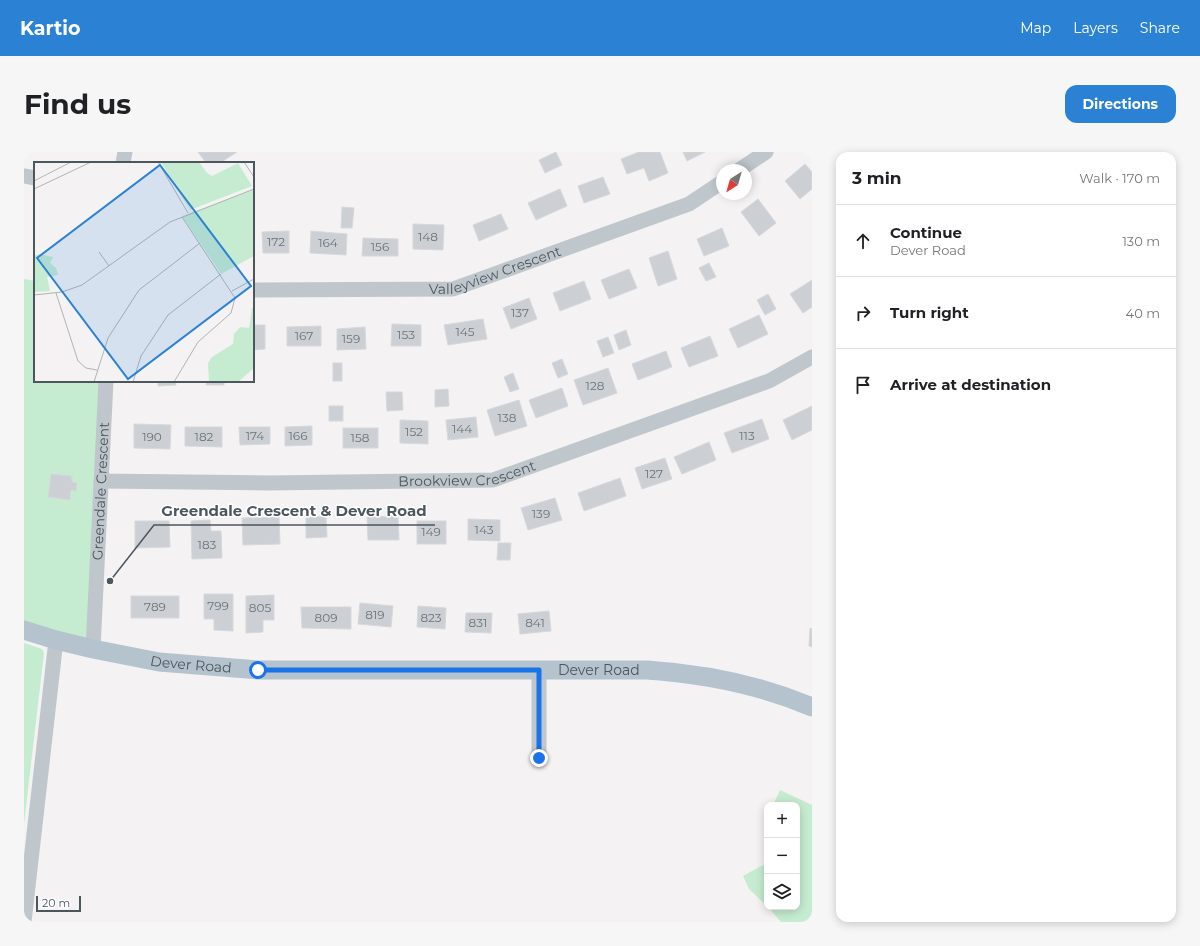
<!DOCTYPE html>
<html lang="en">
<head>
<meta charset="utf-8">
<style>
  :root { --surface:#fff; --page:#f6f6f6; --text:#202124; --muted:#757577; --line:#e0e0e0; --accent:#2b82d4 }
  body { margin:0; font-family:Montserrat,sans-serif; background:var(--page); color:var(--text) }
  .controls { position:absolute; right:12px; bottom:12px; display:grid; overflow:hidden; border-radius:8px; box-shadow:0 2px 10px #0003 }
  .controls button { width:36px; height:36px; display:grid; place-items:center; padding:0; border:0; border-bottom:1px solid var(--line); background:var(--surface); color:var(--text); font:20px sans-serif }
  .compass { position:absolute; left:692px; top:12px; width:36px; height:36px; border-radius:50%; background:var(--surface); box-shadow:0 2px 10px #0003; rotate:217deg }
  .scale { position:absolute; left:12px; bottom:10px; width:45px; box-sizing:border-box; padding-left:4px; border:2px solid #4b565d; border-top:0; font-size:11px; line-height:14px; white-space:nowrap; color:#4b565d; -webkit-text-stroke:3px #fff; paint-order:stroke }
  .stop { position:absolute; width:12px; height:12px; margin:-9px; border:3px solid #1a73e8; border-radius:50%; background:#fff }
  .stop.end { background:#1a73e8; border-color:#fff; box-shadow:0 1px 4px #0008 }
  .list { margin:0; padding:0; list-style:none }
  h2 { display:flex; justify-content:space-between; align-items:center; height:52px; margin:0; padding:0 16px; font-size:17px }
  h2 small { font-size:13px; font-weight:400; color:var(--muted) }
  .list li { display:grid; grid-template-columns:26px 1fr auto; gap:12px; align-items:center; box-sizing:border-box; height:72px; padding:0 16px; border-top:1px solid var(--line) }
  .list b { display:block; font-size:15px; white-space:nowrap }
  .list p { margin:0; font-size:13px; white-space:nowrap; color:var(--muted) }
  .list em { font-size:13px; font-style:normal; color:var(--muted) }
  .icon { flex:none; width:22px; height:22px; fill:none; stroke:currentColor; stroke-width:2; stroke-linecap:round; stroke-linejoin:round }
  .map { position:relative; flex:none; width:788px; height:770px; overflow:hidden; border-radius:12px }
  header { display:flex; align-items:center; gap:24px; box-sizing:border-box; height:56px; padding:0 20px; background:var(--accent); color:#fff }
  header strong { font-size:19px }
  nav { display:flex; gap:22px; margin-inline-start:auto; font-size:14px }
  .intro { display:flex; align-items:center; justify-content:space-between; box-sizing:border-box; height:96px; padding:0 24px }
  h1 { margin:0; font-size:28px }
  .button { padding:10px 18px; border-radius:12px; background:var(--accent); color:#fff; font-size:14px; font-weight:700 }
  main { display:flex; gap:24px; padding:0 24px }
  aside { flex:1; background:var(--surface); border-radius:12px; box-shadow:0 2px 10px #0003 }
  .map>svg:first-child { display:block }
  .green { fill:#c5ecd1 }
  .building { fill:#cccfd3; stroke:#d6d8dc }
  .lines { fill:none; stroke-linecap:round; stroke-linejoin:round }
  .minor { stroke:#bfc7cd; stroke-width:15 }
  .major { stroke:#b4c3cd; stroke-width:19 }
  .route { stroke:#1a73e8; stroke-width:5 }
  .labels { text-anchor:middle; stroke-width:3; stroke-linejoin:round; paint-order:stroke }
  .number-label { font-size:12px; fill:#6b747a }
  .street-label { font-size:14px; fill:#4b565d; stroke:#fff }
  .inset-road { fill:none; stroke:#b0b4b6; stroke-width:1 }
  .view { fill:#2b82d4; fill-opacity:0.15; stroke:#2b82d4; stroke-width:2 }
  .inset-edge { fill:none; stroke:#4b565d; stroke-width:2 }
  .leader { fill:none; stroke:#4b565d; stroke-width:1.5 }
  .callout-dot { fill:#4b565d; stroke:#fff; stroke-width:1.5 }
  .callout-label { font-size:15px; text-anchor:middle; font-weight:bold; fill:#4b565d; stroke:#fff; stroke-width:3; stroke-linejoin:round; paint-order:stroke }
</style>
</head>
<body>
<header>
<strong>Kartio</strong>
<nav><a>Map</a><a>Layers</a><a>Share</a></nav>
</header>
<div class="intro"><h1>Find us</h1><a class="button">Directions</a></div>
<main>
<div class="map">
<svg width="788" height="770" viewBox="0 0 788 770">
  <rect width="100%" height="100%" fill="#f4f2f2"/>
  <!-- green -->
  <g class="green">
    <polygon points="0,127 11,129 11,229 82,229 69,497 0,478"/>
    <polygon points="0,491 18,497 20,501 0,672"/>
    <polygon points="756,638 788,653 788,770 757,770 744,755 773,755 773,653 749,653"/>
    <polygon points="743,713 743,754 725,737 719,724 737,714"/>
  </g>
  <!-- building -->
  <g class="building">
    <polygon points="174,0 213,0 196,11 182,11"/>
    <polygon points="532,0 538,13 521,21 515,8"/>
    <polygon points="615,0 636,0 644,21 625,29 620,16 603,22 597,7"/>
    <polygon points="659,0 681,0 663,9"/>
    <polygon points="781,12 788,20 788,37 776,47 761,29"/>
    <polygon points="579,25 586,42 560,51 554,34"/>
    <polygon points="536,37 543,54 512,68 504,51"/>
    <polygon points="734,47 752,71 735,84 717,60"/>
    <polygon points="318,55 330,56 328,76 317,76"/>
    <polygon points="477,62 484,77 455,89 449,73"/>
    <polygon points="389,72 420,73 419,98 389,97"/>
    <polygon points="698,76 705,94 680,104 673,87"/>
    <polygon points="265,79 265,101 239,101 238,80"/>
    <polygon points="287,79 323,82 322,103 286,101"/>
    <polygon points="339,86 374,87 374,104 338,104"/>
    <polygon points="644,99 653,127 634,134 625,106"/>
    <polygon points="685,111 692,125 682,129 675,116"/>
    <polygon points="605,117 613,136 585,147 577,128"/>
    <polygon points="788,128 788,155 779,161 766,142"/>
    <polygon points="560,129 567,147 536,159 529,141"/>
    <polygon points="744,142 752,157 741,163 733,148"/>
    <polygon points="505,146 513,167 487,177 479,156"/>
    <polygon points="735,163 744,182 714,196 705,177"/>
    <polygon points="459,167 463,187 424,193 420,173"/>
    <polygon points="368,172 397,173 397,194 367,194"/>
    <polygon points="229,173 241,173 241,197 229,198"/>
    <polygon points="297,174 297,194 263,194 263,175"/>
    <polygon points="341,175 342,197 313,198 313,177"/>
    <polygon points="602,178 607,193 595,198 590,183"/>
    <polygon points="686,184 694,204 665,215 657,196"/>
    <polygon points="584,185 590,201 579,205 573,189"/>
    <polygon points="642,199 648,215 614,228 608,212"/>
    <polygon points="538,207 544,222 534,226 528,211"/>
    <rect x="309" y="211" width="9" height="18"/>
    <polygon points="584,216 593,241 559,253 550,228"/>
    <polygon points="489,221 495,237 486,240 480,225"/>
    <polygon points="134,229 151,229 152,233 134,234"/>
    <polygon points="183,229 200,229 200,233 182,233"/>
    <polygon points="538,236 544,254 512,266 505,248"/>
    <polygon points="424,237 425,254 411,255 411,238"/>
    <polygon points="362,240 378,240 379,258 363,259"/>
    <polygon points="495,248 503,274 471,284 463,258"/>
    <rect x="305" y="254" width="14" height="15"/>
    <polygon points="788,254 788,278 768,288 759,268"/>
    <polygon points="452,265 454,285 424,288 422,268"/>
    <polygon points="738,267 745,287 708,301 700,281"/>
    <polygon points="376,268 404,269 404,292 376,291"/>
    <polygon points="110,272 147,273 146,297 110,296"/>
    <polygon points="288,274 288,293 261,294 261,275"/>
    <polygon points="161,275 198,275 198,295 161,294"/>
    <polygon points="215,275 246,275 246,292 216,293"/>
    <rect x="319" y="276" width="35" height="20"/>
    <polygon points="685,290 692,308 658,322 650,305"/>
    <polygon points="641,306 648,327 618,337 611,316"/>
    <polygon points="27,322 48,324 48,330 53,331 52,339 47,338 46,348 24,345"/>
    <polygon points="596,326 602,344 560,359 554,341"/>
    <polygon points="531,346 538,368 504,378 497,356"/>
    <polygon points="302,364 303,385 282,386 282,365"/>
    <polygon points="374,364 375,388 344,388 343,365"/>
    <polygon points="255,365 256,392 219,393 218,366"/>
    <polygon points="444,367 476,368 476,389 444,388"/>
    <polygon points="186,368 187,379 197,379 198,406 168,407 167,369"/>
    <polygon points="111,369 145,369 146,395 111,396"/>
    <rect x="393" y="369" width="29" height="23"/>
    <polygon points="474,391 487,391 486,408 473,408"/>
    <polygon points="180,442 209,442 209,479 190,478 190,467 180,467"/>
    <polygon points="250,443 250,468 239,468 239,480 222,481 222,444"/>
    <rect x="107" y="444" width="48" height="22"/>
    <polygon points="336,451 369,454 367,475 334,472"/>
    <polygon points="394,454 422,456 421,477 393,475"/>
    <polygon points="277,455 327,455 327,477 278,476"/>
    <polygon points="525,459 527,479 496,482 494,462"/>
    <polygon points="442,461 468,461 467,481 441,480"/>
    <polygon points="786,476 788,477 788,495 785,494"/>
  </g>
  <g class="lines">
    <!-- minor -->
    <g class="minor">
      <polyline points="99,11 101,0"/>
      <polyline points="715,18 742,0"/>
      <polyline points="0,24 11,26"/>
      <path id="s1" d="M229,138L429,137L665,52L698,30"/>
      <path id="s2" d="M77,329L244,331L469,328L745,229L788,205"/>
      <path id="s3" d="M69,497L82,229"/>
      <polyline points="515,518 515,606"/>
      <polyline points="0,770 32,488"/>
    </g>
    <!-- major -->
    <path class="major" id="s4" d="M0,478L32,488L69,497L135,510L234,518H623C681,522 734,532 788,555"/>
  </g>
  <g class="lines">
    <!-- route -->
    <polyline class="route" points="234,518 515,518 515,606"/>
  </g>
  <g class="labels">
    <!-- number labels -->
    <g class="number-label">
      <text x="404" y="89">148</text>
      <text x="252" y="94">172</text>
      <text x="304" y="95">164</text>
      <text x="356" y="99">156</text>
      <text x="496" y="165">137</text>
      <text x="441" y="184">145</text>
      <text x="382" y="187">153</text>
      <text x="280" y="188">167</text>
      <text x="327" y="191">159</text>
      <text x="571" y="238">128</text>
      <text x="483" y="270">138</text>
      <text x="438" y="281">144</text>
      <text x="390" y="284">152</text>
      <text x="231" y="288">174</text>
      <text x="274" y="288">166</text>
      <text x="723" y="288">113</text>
      <text x="128" y="289">190</text>
      <text x="180" y="289">182</text>
      <text x="336" y="290">158</text>
      <text x="630" y="326">127</text>
      <text x="517" y="366">139</text>
      <text x="460" y="382">143</text>
      <text x="407" y="384">149</text>
      <text x="183" y="397">183</text>
      <text x="194" y="458">799</text>
      <text x="131" y="459">789</text>
      <text x="236" y="460">805</text>
      <text x="351" y="467">819</text>
      <text x="302" y="470">809</text>
      <text x="407" y="470">823</text>
      <text x="454" y="475">831</text>
      <text x="511" y="475">841</text>
    </g>
    <!-- street labels -->
    <g class="street-label">
      <text dy="5" stroke="none"><textPath href="#s1" startOffset="245">Valleyview Crescent</textPath></text>
      <text dy="5" stroke="none"><textPath href="#s2" startOffset="367">Brookview Crescent</textPath></text>
      <text dy="5" stroke="none"><textPath href="#s3" startOffset="158">Greendale Crescent</textPath></text>
      <text dy="5" stroke="none"><textPath href="#s4" startOffset="171">Dever Road</textPath></text>
      <text dy="5" stroke="none"><textPath href="#s4" startOffset="579">Dever Road</textPath></text>
    </g>
  </g>
  <!-- overview -->
  <g transform="translate(10 10)">
    <rect width="220" height="220" fill="#f4f2f2"/>
    <path d="M127,0H165L173,11L178,14L204,1L218,24L156,48ZM220,27V94L187,112L148,54ZM5,92L19,95L16,101L22,106L24,113L13,115L16,129L0,130V94ZM218,146H220V206L204,220H175L174,201L178,195L199,182L200,172L206,165L215,166Z" fill="#c5ecd1"/>
    <path class="inset-road" d="M124,0L154,51M210,0L220,15M0,19L37,0M0,27L57,0M65,90L75,104M198,129L220,117M22,131L44,199L52,206L63,208M0,133L28,130L48,123L136,60L220,27M60,220L74,176L105,128L166,81M99,220L107,194L134,153L187,112M140,220L164,180L197,151L201,136L148,55"/>
    <path class="view" d="M126,3L217,124L94,217L3,96Z"/>
    <rect width="220" height="220" class="inset-edge"/>
  </g>
  <!-- callouts -->
  <path class="leader" d="M86 429L130 373H411"/>
  <circle class="callout-dot" cx="86" cy="429" r="4"/>
  <g class="callout-label">
    <text x="270" y="364">Greendale Crescent &amp; Dever Road</text>
  </g>
</svg>
<div class="controls">
<button>+</button>
<button>−</button>
<button><svg class="icon" aria-label="layers" viewBox="0 0 24 24"><path d="M12 4l9 5-9 5-9-5zM3 14l9 5 9-5"/></svg></button>
</div>
<svg class="compass" viewBox="-18 -18 36 36"><path d="M0-13l5 13h-10z" fill="#e53935"/><path d="M0 13l5-13h-10z" fill="#757577"/></svg>
<div class="scale">20 m</div>
<div class="stop" style="left:234px;top:518px"></div>
<div class="stop end" style="left:515px;top:606px"></div>
</div>
<aside>
<h2>3 min<small>Walk · 170 m</small></h2>
<ul class="list">
<li><svg class="icon" aria-label="ahead" viewBox="0 0 24 24"><path d="M12 20V5M6 11l6-6 6 6"/></svg><div><b>Continue</b><p>Dever Road</p></div><em>130 m</em></li>
<li><svg class="icon" aria-label="right" viewBox="0 0 24 24"><path d="M7 20v-9h11M14 6l5 5-5 5"/></svg><div><b>Turn right</b></div><em>40 m</em></li>
<li><svg class="icon" aria-label="arrive" viewBox="0 0 24 24"><path d="M6 21V4h12l-3 4 3 4H6"/></svg><div><b>Arrive at destination</b></div></li>
</ul>
</aside>
</main>
</body>
</html>
